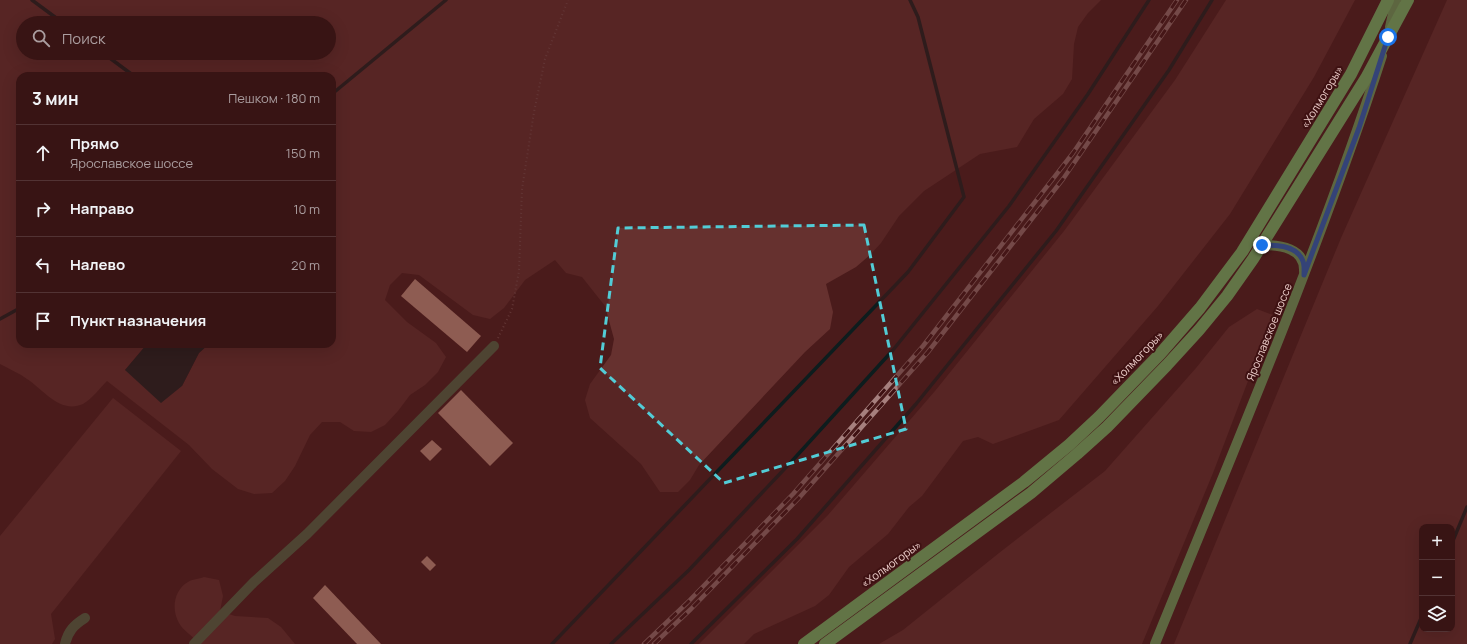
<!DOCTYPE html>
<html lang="ru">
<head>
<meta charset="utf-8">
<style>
  :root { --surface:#381414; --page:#432122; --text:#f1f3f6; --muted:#ab9ea0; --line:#523334 }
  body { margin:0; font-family:Manrope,sans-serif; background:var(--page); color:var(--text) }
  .controls { position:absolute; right:12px; bottom:12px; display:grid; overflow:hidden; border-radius:8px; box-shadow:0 4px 16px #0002 }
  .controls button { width:36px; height:36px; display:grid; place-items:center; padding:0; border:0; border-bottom:1px solid var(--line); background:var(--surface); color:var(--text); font:20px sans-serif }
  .stop { position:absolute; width:12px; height:12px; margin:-9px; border:3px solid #1a73e8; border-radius:50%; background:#fff }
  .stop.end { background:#1a73e8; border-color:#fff; box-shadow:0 1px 4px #0008 }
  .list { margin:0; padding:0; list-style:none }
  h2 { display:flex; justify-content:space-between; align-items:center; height:52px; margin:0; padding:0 16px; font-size:17px }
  h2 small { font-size:13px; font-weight:400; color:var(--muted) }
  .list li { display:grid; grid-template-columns:26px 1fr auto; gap:12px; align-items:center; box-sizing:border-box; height:56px; padding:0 16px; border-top:1px solid var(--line) }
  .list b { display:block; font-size:15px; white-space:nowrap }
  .list p { margin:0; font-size:13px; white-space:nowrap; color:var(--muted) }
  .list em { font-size:13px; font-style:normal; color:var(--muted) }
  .icon { flex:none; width:22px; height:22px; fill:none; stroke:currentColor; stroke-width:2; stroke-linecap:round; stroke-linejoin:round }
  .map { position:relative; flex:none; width:1467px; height:644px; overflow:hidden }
  .search { position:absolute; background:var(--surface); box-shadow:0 4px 16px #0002; left:16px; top:16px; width:320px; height:44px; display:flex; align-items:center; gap:10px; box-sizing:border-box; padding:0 14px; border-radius:22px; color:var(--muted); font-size:15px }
  .panel { position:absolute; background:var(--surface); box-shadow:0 4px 16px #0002; left:16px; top:72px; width:320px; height:276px; border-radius:12px }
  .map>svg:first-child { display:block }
  .green { fill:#66312f; fill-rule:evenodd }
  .water { fill:#0d1d1e }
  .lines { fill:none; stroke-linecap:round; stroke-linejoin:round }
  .stream { stroke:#0d1d1e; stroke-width:3.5 }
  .building { fill:#e1aa94 }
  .path { stroke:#7f5655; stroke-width:2; stroke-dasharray:1 3; stroke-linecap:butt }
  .minor { stroke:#52774f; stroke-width:10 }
  .major { stroke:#73c26e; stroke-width:10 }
  .highway { stroke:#7fdf7a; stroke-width:12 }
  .rail-casing { stroke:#a6807e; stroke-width:4.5 }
  .rail { stroke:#3e1112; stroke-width:3; stroke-dasharray:9; stroke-linecap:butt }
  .route { stroke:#1a73e8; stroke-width:5 }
  .marked { fill:none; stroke:#52ccd6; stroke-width:3; stroke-dasharray:8 5; stroke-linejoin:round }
  .labels { text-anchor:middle; stroke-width:4; stroke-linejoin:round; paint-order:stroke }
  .street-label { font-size:11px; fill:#eecfcc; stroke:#3e1112 }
</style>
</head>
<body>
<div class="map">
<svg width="1467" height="644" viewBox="0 0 1467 644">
  <rect width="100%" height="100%" fill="#4a1b1b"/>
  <!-- green -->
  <g class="green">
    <path d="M0,0H1101L1088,13L1078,27L1074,44L1072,79L1063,94L1034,119L1017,147L980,154L924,191L899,216L881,243L870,255L856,267L826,284L833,312L830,329L805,352L699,465L690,480L678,492H660L641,464L590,418L585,400L590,384L611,355L614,339L605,306L582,277L566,273L555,260L525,280L504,308L490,319L473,315L419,275L402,273L390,285L385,300L407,322L436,343L446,357L438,372L425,385L410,395L398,411L385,425L371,432L354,431L340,422H322L310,435L295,466L285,481L272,493L254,494L238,489L212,469L189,445L107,381C100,388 92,399 83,404C60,414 44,390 27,379C19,373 9,369 0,364ZM23,23H329V53H23ZM20,76H332V344H209L199,353L182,386L125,370L147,344H20Z"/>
    <polygon points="1226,0 1355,0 1314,77 1230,214 1158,306 1059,420 993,444 978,437 963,441 922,496 909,507 888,534 849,567 829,595 815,606 754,634 744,644 699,644 828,515 935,391 1064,231 1175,80"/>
    <path d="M1447,0H1467V644H1174L1341,238ZM1422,527H1452V629H1422Z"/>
    <polygon points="1257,309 1273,315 1213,473 1142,644 879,644 903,630 999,553 1105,471 1196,368 1229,327"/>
    <polygon points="113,398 181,451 51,614 55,639 52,644 0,644 0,536"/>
    <path d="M204,577L219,580L223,596L220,611L235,616L268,618L281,627L295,644H198C193,635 183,631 179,623C171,609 174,590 188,582C192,579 199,579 204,577Z"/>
  </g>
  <!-- water -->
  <polygon class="water" points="147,344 209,344 199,353 182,386 161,403 125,370"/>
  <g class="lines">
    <!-- stream -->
    <g class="stream">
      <polyline points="32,0 63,23"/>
      <polyline points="103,53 134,76"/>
      <polyline points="332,94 446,0"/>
      <polyline points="0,319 20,308"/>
      <polyline points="1452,543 1467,507"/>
      <polyline points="552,644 908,272 964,197 918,17 910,0"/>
      <polyline points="611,644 689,570 792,461 893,350 1009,206 1088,94 1149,0"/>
      <polyline points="691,644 797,539 916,404 1056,231 1169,70 1212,0"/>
      <polyline points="1410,644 1422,616"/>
    </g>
  </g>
  <!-- building -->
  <g class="building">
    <polygon points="415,279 481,336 467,352 401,296"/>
    <polygon points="461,390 513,443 490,466 438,413"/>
    <polygon points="432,440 442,449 430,461 420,451"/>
    <polygon points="427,556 436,565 430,571 421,562"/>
    <polygon points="325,585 381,644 357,644 313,598"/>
  </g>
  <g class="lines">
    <!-- path -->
    <polyline class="path" points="498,338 512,309 519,271 522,189 534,112 545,59 568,0"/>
    <!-- minor -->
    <g class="minor">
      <path d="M65,644C68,631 74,625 85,618"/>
      <polyline points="194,644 254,582 307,534 494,346"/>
    </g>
    <!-- major -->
    <g class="major">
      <polyline points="1390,27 1396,0"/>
      <path d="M1262,245C1280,245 1305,248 1304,271"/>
      <path d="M1155,644C1234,449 1317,256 1382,56"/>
    </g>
    <!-- highway -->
    <g class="highway">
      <polyline points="804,644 1024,482 1069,445 1099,417 1160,354 1200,308 1242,252 1351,74 1388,0"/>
      <polyline points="825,644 1031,493 1077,454 1107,427 1167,365 1199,330 1227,296 1253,259 1366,78 1408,0"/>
    </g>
    <!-- rail casing -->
    <g class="rail-casing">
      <g id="rail">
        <polyline points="644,644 687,603 793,494 923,346 1073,153 1177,0"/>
        <polyline points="654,644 691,609 799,498 928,352 1063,179 1186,0"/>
      </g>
    </g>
    <!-- rail -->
    <use href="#rail" class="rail"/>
  </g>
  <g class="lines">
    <!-- route -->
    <path class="route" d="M1262,245C1275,245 1295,245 1302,259C1305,264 1304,270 1304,275L1359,128L1388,37"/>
  </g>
  <!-- marked area -->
  <path d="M0 0H1467V644H0ZM864,225L906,429L724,483L600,368L618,228Z" fill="#4a1b1b" fill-opacity=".55" fill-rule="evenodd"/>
  <path class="marked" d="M864,225L906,429L724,483L600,368L618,228Z"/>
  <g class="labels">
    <!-- street labels -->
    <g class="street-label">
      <text transform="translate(1322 97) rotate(-59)" y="4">«Холмогоры»</text>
      <text transform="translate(1269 332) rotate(-68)" y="4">Ярославское шоссе</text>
      <text transform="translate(1137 358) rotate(-46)" y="4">«Холмогоры»</text>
      <text transform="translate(891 564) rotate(-36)" y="4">«Холмогоры»</text>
    </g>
  </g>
</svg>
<div class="controls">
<button>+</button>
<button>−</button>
<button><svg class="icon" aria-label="layers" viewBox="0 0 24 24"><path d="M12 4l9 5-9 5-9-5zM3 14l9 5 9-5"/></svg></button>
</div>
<div class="stop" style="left:1388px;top:37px"></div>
<div class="stop end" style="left:1262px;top:245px"></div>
<div class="search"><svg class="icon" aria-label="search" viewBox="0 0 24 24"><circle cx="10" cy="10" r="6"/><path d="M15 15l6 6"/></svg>Поиск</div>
<section class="panel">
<h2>3 мин<small>Пешком · 180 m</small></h2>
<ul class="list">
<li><svg class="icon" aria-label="ahead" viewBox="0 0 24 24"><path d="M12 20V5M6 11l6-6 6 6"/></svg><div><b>Прямо</b><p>Ярославское шоссе</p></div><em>150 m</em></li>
<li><svg class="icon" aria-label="right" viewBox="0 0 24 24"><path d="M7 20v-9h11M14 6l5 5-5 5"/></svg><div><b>Направо</b></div><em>10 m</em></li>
<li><svg class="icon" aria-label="left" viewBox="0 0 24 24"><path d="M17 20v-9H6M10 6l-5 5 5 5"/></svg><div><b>Налево</b></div><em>20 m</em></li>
<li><svg class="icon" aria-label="arrive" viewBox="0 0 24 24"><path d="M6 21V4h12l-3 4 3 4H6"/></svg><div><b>Пункт назначения</b></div></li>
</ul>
</section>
</div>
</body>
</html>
